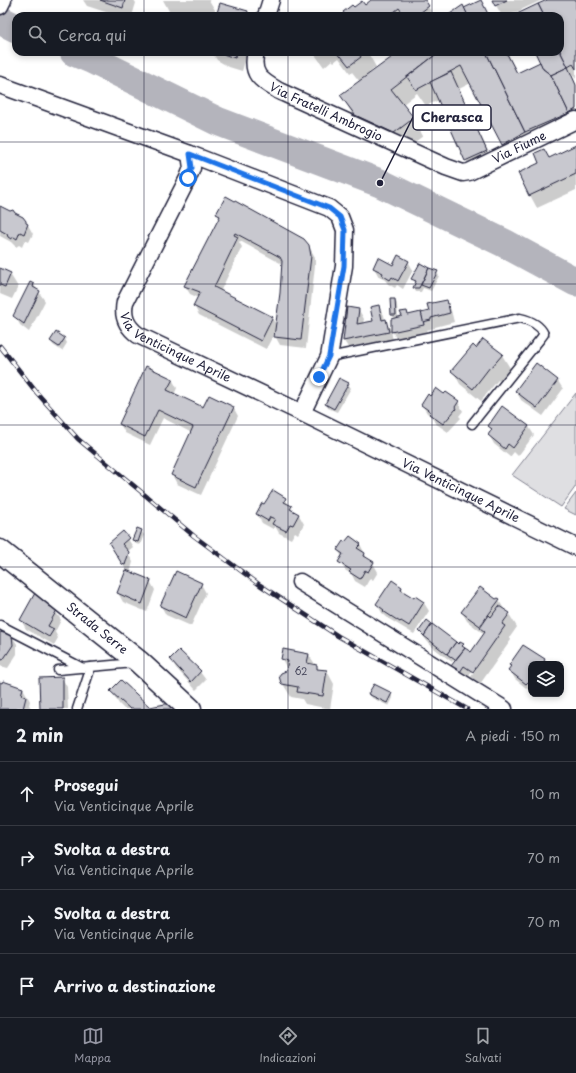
<!DOCTYPE html>
<html lang="it">
<head>
<meta charset="utf-8">
<style>
  :root { --surface:#171b24; --page:#20242c; --text:#f1f3f6; --muted:#9ea1a6; --line:#363941; --accent:#9495a2 }
  body { margin:0; font-family:"Playpen Sans",sans-serif; background:var(--page); color:var(--text) }
  .controls { position:absolute; right:12px; bottom:12px; display:grid; overflow:hidden; border-radius:8px; box-shadow:0 2px 6px #0003 }
  .controls button { width:36px; height:36px; display:grid; place-items:center; padding:0; border:0; border-bottom:1px solid var(--line); background:var(--surface); color:var(--text); font:20px sans-serif }
  .stop { position:absolute; width:12px; height:12px; margin:-9px; border:3px solid #1a73e8; border-radius:50%; background:#fff }
  .stop.end { background:#1a73e8; border-color:#fff; box-shadow:0 1px 4px #0008 }
  .list { margin:0; padding:0; list-style:none }
  h2 { display:flex; justify-content:space-between; align-items:center; height:52px; margin:0; padding:0 16px; font-size:17px }
  h2 small { font-size:13px; font-weight:400; color:var(--muted) }
  .list li { display:grid; grid-template-columns:26px 1fr auto; gap:12px; align-items:center; box-sizing:border-box; height:64px; padding:0 16px; border-top:1px solid var(--line) }
  .list b { display:block; font-size:15px; white-space:nowrap }
  .list p { margin:0; font-size:13px; white-space:nowrap; color:var(--muted) }
  .list em { font-size:13px; font-style:normal; color:var(--muted) }
  .icon { flex:none; width:22px; height:22px; fill:none; stroke:currentColor; stroke-width:2; stroke-linecap:round; stroke-linejoin:round }
  .map { position:relative; flex:none; width:576px; height:709px; overflow:hidden }
  .search { position:absolute; background:var(--surface); box-shadow:0 2px 6px #0003; left:12px; right:12px; top:12px; height:44px; display:flex; align-items:center; gap:10px; box-sizing:border-box; padding:0 14px; border-radius:12px; color:var(--muted); font-size:15px }
  .sheet { height:308px; background:var(--surface) }
  nav { display:flex; justify-content:space-around; align-items:center; box-sizing:border-box; height:56px; border-top:1px solid var(--line); background:var(--surface); font-size:11px; color:var(--muted) }
  nav a { display:grid; justify-items:center; gap:2px }
  nav .on { color:var(--accent) }
  .map>svg:first-child { display:block }
  .green { fill:#dfdfe2; stroke:#80808e }
  .shadow { fill:#0003; fill-rule:evenodd }
  .lines { fill:none; stroke-linecap:round; stroke-linejoin:round }
  .river { stroke:#b4b4bc; stroke-width:29 }
  .building { fill:#c8c8cf; stroke:#22223b }
  .service-casing { stroke:#22223b; stroke-width:11 }
  .minor-casing { stroke:#22223b; stroke-width:19 }
  .secondary-casing { stroke:#22223b; stroke-width:25 }
  .service { stroke:#fff; stroke-width:8 }
  .minor { stroke:#fff; stroke-width:16 }
  .secondary { stroke:#fff; stroke-width:22 }
  .rail-casing { stroke:#22223b; stroke-width:4.5 }
  .rail { stroke:#fff; stroke-width:3; stroke-dasharray:9; stroke-linecap:butt }
  .route { stroke:#1a73e8; stroke-width:5 }
  .grid { fill:none; stroke:#22223b; stroke-width:1; stroke-opacity:0.55 }
  .labels { text-anchor:middle; stroke-width:3.5; stroke-linejoin:round; paint-order:stroke }
  .number-label { font-size:10px; fill:#4c4c60 }
  .street-label { font-size:12px; fill:#22223b; stroke:#fff }
  .leader { fill:none; stroke:#22223b; stroke-width:1.5 }
  .callout-dot { fill:#22223b; stroke:#fff; stroke-width:1.5 }
  .callout { fill:#fff; stroke:#22223b; stroke-width:1.5 }
  .callout-label { font-size:13px; text-anchor:middle; font-weight:bold; fill:#22223b }
</style>
</head>
<body>
<div class="map">
<svg width="576" height="709" viewBox="0 0 576 709">
  <rect width="100%" height="100%" fill="#fff"/>
  <filter id="ink" filterUnits="userSpaceOnUse"><feTurbulence type="fractalNoise" baseFrequency=".025" numOctaves="2"/><feDisplacementMap in="SourceGraphic" scale="8" xChannelSelector="R" yChannelSelector="G"/><feConvolveMatrix kernelMatrix="1 2 1 2 8 2 1 2 1" color-interpolation-filters="sRGB"/></filter>
  <g filter="url(#ink)">
    <!-- green -->
    <g class="green">
      <polygon points="576,393 576,486 561,507 512,475"/>
      <polygon points="576,493 576,515 564,509"/>
    </g>
    <!-- shadow -->
    <g class="shadow">
      <polygon points="83,0 134,0 136,3 132,16 118,16 87,6"/>
      <polygon points="163,0 209,0 215,10 213,16 177,16 176,13 169,11"/>
      <polygon points="371,0 424,0 434,16 345,16 354,8 364,6"/>
      <polygon points="493,0 542,0 508,16 502,16"/>
      <polygon points="549,0 576,0 576,79 573,75 572,76 576,84 576,131 512,161 471,83 459,89 494,164 474,173 466,160 439,100 426,106 417,93 402,105 413,119 423,136 404,150 366,132 351,112 342,96 360,82 352,72 350,73 339,58 334,62 332,60 324,67 313,52 369,52 368,53 376,67 369,73 370,75 400,52 507,52 518,74 541,62 536,52 560,52 560,16 520,16"/>
      <polygon points="212,52 248,52 242,71 229,67 217,60"/>
      <polygon points="576,147 576,190 537,208 530,195 549,159"/>
      <polygon points="0,207 15,214 28,225 33,234 29,242 25,240 22,247 19,245 16,247 11,242 0,236"/>
      <path d="M217,214L307,243L315,257V265L306,348L280,345L275,336L276,330L266,349L199,315L194,306L199,298L190,294L185,286L220,218ZM240,241L282,264L281,293L277,326L272,318L220,292L242,247L239,242Z"/>
      <polygon points="408,261 413,270 403,289 397,285 395,288 388,284 385,280 379,277 374,268 393,266"/>
      <polygon points="420,265 437,272 439,276 431,291 423,288 421,292 416,292 414,288 416,283 413,279"/>
      <polygon points="0,270 10,274 18,287 12,299 0,294"/>
      <polygon points="34,285 45,301 29,332 20,325 15,316"/>
      <polygon points="395,300 397,304 398,318 403,317 406,312 409,316 430,312 446,301 451,310 454,322 435,327 435,328 427,330 428,333 397,340 392,331 394,319 392,315"/>
      <polygon points="379,307 384,315 385,321 391,330 393,341 349,349 344,341 359,310 364,319 363,324 374,322"/>
      <polygon points="56,333 65,339 67,343 62,351 53,345 51,341"/>
      <polygon points="476,349 502,355 510,368 499,381 498,380 481,401 460,384 453,371"/>
      <polygon points="536,365 558,381 563,389 543,416 521,400 516,391"/>
      <polygon points="172,379 177,388 174,395 203,408 233,407 238,416 201,495 177,484 172,475 192,433 163,418 150,445 125,433 120,424"/>
      <polygon points="348,384 351,388 337,412 328,408 326,404"/>
      <polygon points="444,395 458,402 463,411 459,416 461,418 448,432 435,423 432,417 427,413 422,405 430,397"/>
      <polygon points="503,407 529,427 534,435 518,456 514,452 510,457 494,444 489,435 492,431 489,426"/>
      <polygon points="285,499 294,512 299,515 304,524 298,534 295,532 291,539 279,533 275,526 273,529 262,523 257,514"/>
      <polygon points="141,531 144,535 140,545 136,544 133,540"/>
      <polygon points="128,539 133,547 127,552 133,562 130,573 150,581 155,590 147,612 123,602 118,593 126,570 110,543"/>
      <polygon points="360,544 368,560 373,563 378,572 373,580 370,578 365,587 355,581 352,575 345,570 340,562 342,557 338,550"/>
      <polygon points="201,584 206,593 191,626 166,615 161,606"/>
      <polygon points="402,588 405,593 414,599 415,597 424,603 429,611 414,634 389,619 382,613 377,604"/>
      <path d="M498,599L504,609L503,610L509,614L517,627L510,637L511,640L480,684L472,678L467,685L460,679L452,666L456,662L453,660L452,662L430,645L420,632L459,645L460,643L471,654L484,634L467,621L462,612ZM477,664H479L471,677L469,675Z"/>
      <polygon points="50,603 61,620 55,632 58,638 54,645 26,629 21,620"/>
      <polygon points="0,633 12,636 17,644 17,654 8,668 0,666"/>
      <polygon points="284,650 309,655 319,670 327,671 334,684 330,709 305,704 302,699 291,697 283,684 287,669 282,659"/>
      <polygon points="179,651 200,672 206,680 196,690 176,668 171,659"/>
      <polygon points="544,660 547,664 531,664 531,692 515,679 510,670 512,668 510,665"/>
      <polygon points="62,678 67,687 68,709 41,709"/>
      <polygon points="0,683 23,688 30,701 29,705 32,709 0,709"/>
      <polygon points="111,691 149,708 181,709 124,709 119,704"/>
      <polygon points="370,694 391,694 393,698 389,706 372,698"/>
    </g>
    <g class="lines">
      <!-- river -->
      <g class="river">
        <polyline points="0,20 16,28"/>
        <polyline points="74,52 93,60 217,121 380,183 504,243 576,282"/>
      </g>
    </g>
    <!-- building -->
    <g class="building">
      <polygon points="100,0 125,0 123,8"/>
      <polygon points="371,0 425,0 429,6 416,16 416,14 413,16 405,16 399,8 389,16 343,16 345,15 343,12 352,5 354,7 362,1 365,5"/>
      <polygon points="481,0 489,16 468,16 464,8"/>
      <polygon points="492,0 507,0 495,6"/>
      <polygon points="547,0 576,0 576,69 573,64 568,67 560,51 560,16 544,16 538,4"/>
      <polygon points="220,3 248,11 247,16 216,16"/>
      <polygon points="538,4 544,16 519,16 517,14"/>
      <polygon points="463,5 468,16 447,16"/>
      <polygon points="560,51 568,67 551,75 543,69 535,52 560,52"/>
      <polygon points="217,52 237,52 235,58"/>
      <polygon points="336,52 364,52 360,55 361,57 349,66 341,56 340,57"/>
      <polygon points="399,52 439,52 391,89 414,118 394,133 355,115 340,95"/>
      <polygon points="439,52 486,52 525,132 502,145 461,66 416,90 407,77"/>
      <polygon points="486,52 506,52 517,73 540,62 543,69 551,75 569,113 525,132"/>
      <polygon points="568,67 576,85 576,109 569,113 551,75"/>
      <polygon points="451,72 487,151 465,161 430,82"/>
      <polygon points="576,145 576,174 529,196 518,173 539,163 535,153 544,149 549,158"/>
      <polygon points="226,196 304,239 309,245 311,256 301,340 274,337 280,293 282,261 280,257 235,233 234,235 238,237 214,287 273,317 261,341 193,306 200,292 184,286 220,216 216,214"/>
      <polygon points="0,206 10,211 13,210 15,213 23,217 26,221 26,223 28,224 24,234 20,232 17,239 14,237 11,239 8,237 7,234 0,230"/>
      <polygon points="398,255 409,261 398,281 392,277 390,280 382,275 383,273 373,268 378,257 393,265"/>
      <polygon points="420,263 429,268 419,288 413,288 416,281 411,279"/>
      <polygon points="0,268 11,273 5,287 0,285"/>
      <polygon points="429,268 438,271 429,288 421,285"/>
      <polygon points="30,282 34,284 33,287 40,291 24,324 13,316"/>
      <polygon points="390,299 395,299 396,315 391,315"/>
      <polygon points="447,300 450,313 431,318 431,320 423,322 421,313 429,311 427,304"/>
      <polygon points="379,305 382,320 386,319 389,332 343,341 347,307 359,309 357,324 373,321 370,307"/>
      <polygon points="407,311 408,315 421,312 424,325 391,332 391,319 402,316 400,312"/>
      <polygon points="56,332 65,338 59,347 50,341"/>
      <polygon points="483,339 503,354 491,368 490,367 473,389 451,371 473,345 476,348"/>
      <polygon points="536,363 558,380 537,408 515,391"/>
      <polygon points="146,366 173,379 167,390 203,407 209,395 234,407 196,487 171,475 193,427 158,410 145,437 119,424"/>
      <polygon points="339,378 349,383 334,409 325,404"/>
      <polygon points="436,388 444,394 446,392 459,401 455,407 456,409 443,424 429,414 431,412 421,405 428,394 430,396"/>
      <polygon points="502,406 529,426 513,448 508,444 505,449 488,435 492,429 488,426"/>
      <polygon points="273,490 286,498 284,502 292,506 290,509 299,514 293,525 290,524 286,531 272,524 275,519 270,517 268,521 256,514 262,503 264,504"/>
      <polygon points="137,528 142,530 138,542 132,540"/>
      <polygon points="123,531 129,538 122,544 129,552 125,565 122,564 109,543"/>
      <polygon points="350,536 361,544 357,548 365,553 364,556 374,562 368,572 365,570 360,579 349,572 351,570 338,562 343,554 337,550 343,541 345,542"/>
      <polygon points="126,570 151,580 142,604 117,593"/>
      <polygon points="176,571 202,583 186,618 160,606"/>
      <polygon points="392,580 402,587 401,590 414,598 415,596 424,602 409,626 401,621 400,622 383,611 384,610 376,604"/>
      <polygon points="480,587 496,599 498,598 500,599 480,626 461,612"/>
      <polygon points="35,593 51,602 49,606 57,610 48,626 54,629 49,637 20,620"/>
      <polygon points="499,606 510,613 502,624 505,626 473,672 464,666 460,672 451,666 465,648 471,652 485,632 480,628 489,615 491,617"/>
      <polygon points="427,620 432,624 424,636 419,631"/>
      <polygon points="432,624 456,642 447,654 424,636"/>
      <polygon points="0,632 12,635 13,645 3,660 0,659"/>
      <polygon points="456,642 458,644 460,642 464,644 462,646 465,648 455,660 447,654"/>
      <polygon points="523,645 545,659 544,661 549,664 531,664 531,684 528,682 526,684 508,670 511,666 509,665"/>
      <polygon points="283,649 309,654 307,663 317,665 317,669 327,670 323,696 297,692 298,687 282,684 281,683 279,676 281,673 286,671 288,661 281,659"/>
      <polygon points="179,650 201,671 191,682 170,659"/>
      <polygon points="63,677 63,709 40,709 39,678"/>
      <polygon points="121,680 150,707 175,702 183,709 130,709 110,691"/>
      <polygon points="3,681 23,688 21,695 26,697 23,709 0,709 0,682 2,683"/>
      <polygon points="374,684 392,693 387,703 368,694"/>
    </g>
    <g class="lines">
      <!-- service casing -->
      <g class="service-casing">
        <g id="service">
          <path d="M329,357L520,318C529,320 540,325 544,334L541,338L472,424"/>
          <polyline points="0,625 83,668"/>
          <polyline points="58,670 134,663"/>
          <polyline points="77,709 91,667"/>
        </g>
      </g>
      <!-- minor casing -->
      <g class="minor-casing">
        <g id="minor">
          <polyline points="0,6 3,0"/>
          <polyline points="266,16 271,0"/>
          <path id="s1" d="M256,52C250,75 262,81 279,91L446,167L463,173L469,172L576,120"/>
          <polyline points="0,85 190,154 329,208 340,217 345,230 344,266 329,357 302,413"/>
          <path id="s2" d="M190,154L192,168L188,178L125,302C122,316 126,326 138,335L302,413L576,547"/>
          <polyline points="300,582 504,709"/>
        </g>
      </g>
      <!-- secondary casing -->
      <g class="secondary-casing">
        <g id="secondary">
          <path id="s3" d="M0,551L139,662L190,709"/>
        </g>
      </g>
      <!-- service -->
      <use href="#service" class="service"/>
      <!-- minor -->
      <use href="#minor" class="minor"/>
      <!-- secondary -->
      <use href="#secondary" class="secondary"/>
      <!-- rail casing -->
      <g class="rail-casing">
        <polyline id="rail" points="0,346 37,393 78,439 194,536 260,585 338,636 467,709"/>
      </g>
      <!-- rail -->
      <use href="#rail" class="rail"/>
    </g>
  </g>
  <g class="lines" filter="url(#ink)">
    <!-- route -->
    <polyline class="route" points="188,178 192,168 190,154 329,208 340,217 345,230 344,266 329,356 319,377"/>
  </g>
  <!-- grid -->
  <path class="grid" d="M144,0V16M288,0V16M432,0V16M144,52V709M288,52V709M432,52V709M0,142H576M0,284H576M0,425H576M0,567H576"/>
  <g class="labels">
    <!-- number labels -->
    <g class="number-label">
      <text x="301" y="675">62</text>
    </g>
    <!-- street labels -->
    <g class="street-label">
      <text dy="4" stroke="none"><textPath href="#s1" startOffset="102">Via Fratelli Ambrogio</textPath></text>
      <text dy="4" stroke="none"><textPath href="#s1" startOffset="314">Via Fiume</textPath></text>
      <text dy="4" stroke="none"><textPath href="#s2" startOffset="239">Via Venticinque Aprile</textPath></text>
      <text dy="4" stroke="none"><textPath href="#s2" startOffset="560">Via Venticinque Aprile</textPath></text>
      <text dy="4" stroke="none"><textPath href="#s3" startOffset="124">Strada Serre</textPath></text>
    </g>
  </g>
  <!-- callouts -->
  <path class="leader" d="M380 183L413 117"/>
  <circle class="callout-dot" cx="380" cy="183" r="4"/>
  <rect class="callout" x="413" y="105" width="78" height="25" rx="4"/>
  <g class="callout-label">
    <text x="452" y="122">Cherasca</text>
  </g>
</svg>
<div class="controls">
<button><svg class="icon" aria-label="layers" viewBox="0 0 24 24"><path d="M12 4l9 5-9 5-9-5zM3 14l9 5 9-5"/></svg></button>
</div>
<div class="stop" style="left:188px;top:178px"></div>
<div class="stop end" style="left:319px;top:377px"></div>
<div class="search"><svg class="icon" aria-label="search" viewBox="0 0 24 24"><circle cx="10" cy="10" r="6"/><path d="M15 15l6 6"/></svg>Cerca qui</div>
</div>
<section class="sheet">
<h2>2 min<small>A piedi · 150 m</small></h2>
<ul class="list">
<li><svg class="icon" aria-label="ahead" viewBox="0 0 24 24"><path d="M12 20V5M6 11l6-6 6 6"/></svg><div><b>Prosegui</b><p>Via Venticinque Aprile</p></div><em>10 m</em></li>
<li><svg class="icon" aria-label="right" viewBox="0 0 24 24"><path d="M7 20v-9h11M14 6l5 5-5 5"/></svg><div><b>Svolta a destra</b><p>Via Venticinque Aprile</p></div><em>70 m</em></li>
<li><svg class="icon" aria-label="right" viewBox="0 0 24 24"><path d="M7 20v-9h11M14 6l5 5-5 5"/></svg><div><b>Svolta a destra</b><p>Via Venticinque Aprile</p></div><em>70 m</em></li>
<li><svg class="icon" aria-label="arrive" viewBox="0 0 24 24"><path d="M6 21V4h12l-3 4 3 4H6"/></svg><div><b>Arrivo a destinazione</b></div></li>
</ul>
</section>
<nav>
<a class="on"><svg class="icon" aria-label="map" viewBox="0 0 24 24"><path d="M3 6l6-2 6 2 6-2v14l-6 2-6-2-6 2zM9 4v14M15 6v14"/></svg>Mappa</a>
<a><svg class="icon" aria-label="directions" viewBox="0 0 24 24"><path d="M12 3l9 9-9 9-9-9zM9 14v-3h6M13 9l2 2-2 2"/></svg>Indicazioni</a>
<a><svg class="icon" aria-label="saved" viewBox="0 0 24 24"><path d="M7 4h10v16l-5-4-5 4z"/></svg>Salvati</a>
</nav>
</body>
</html>
